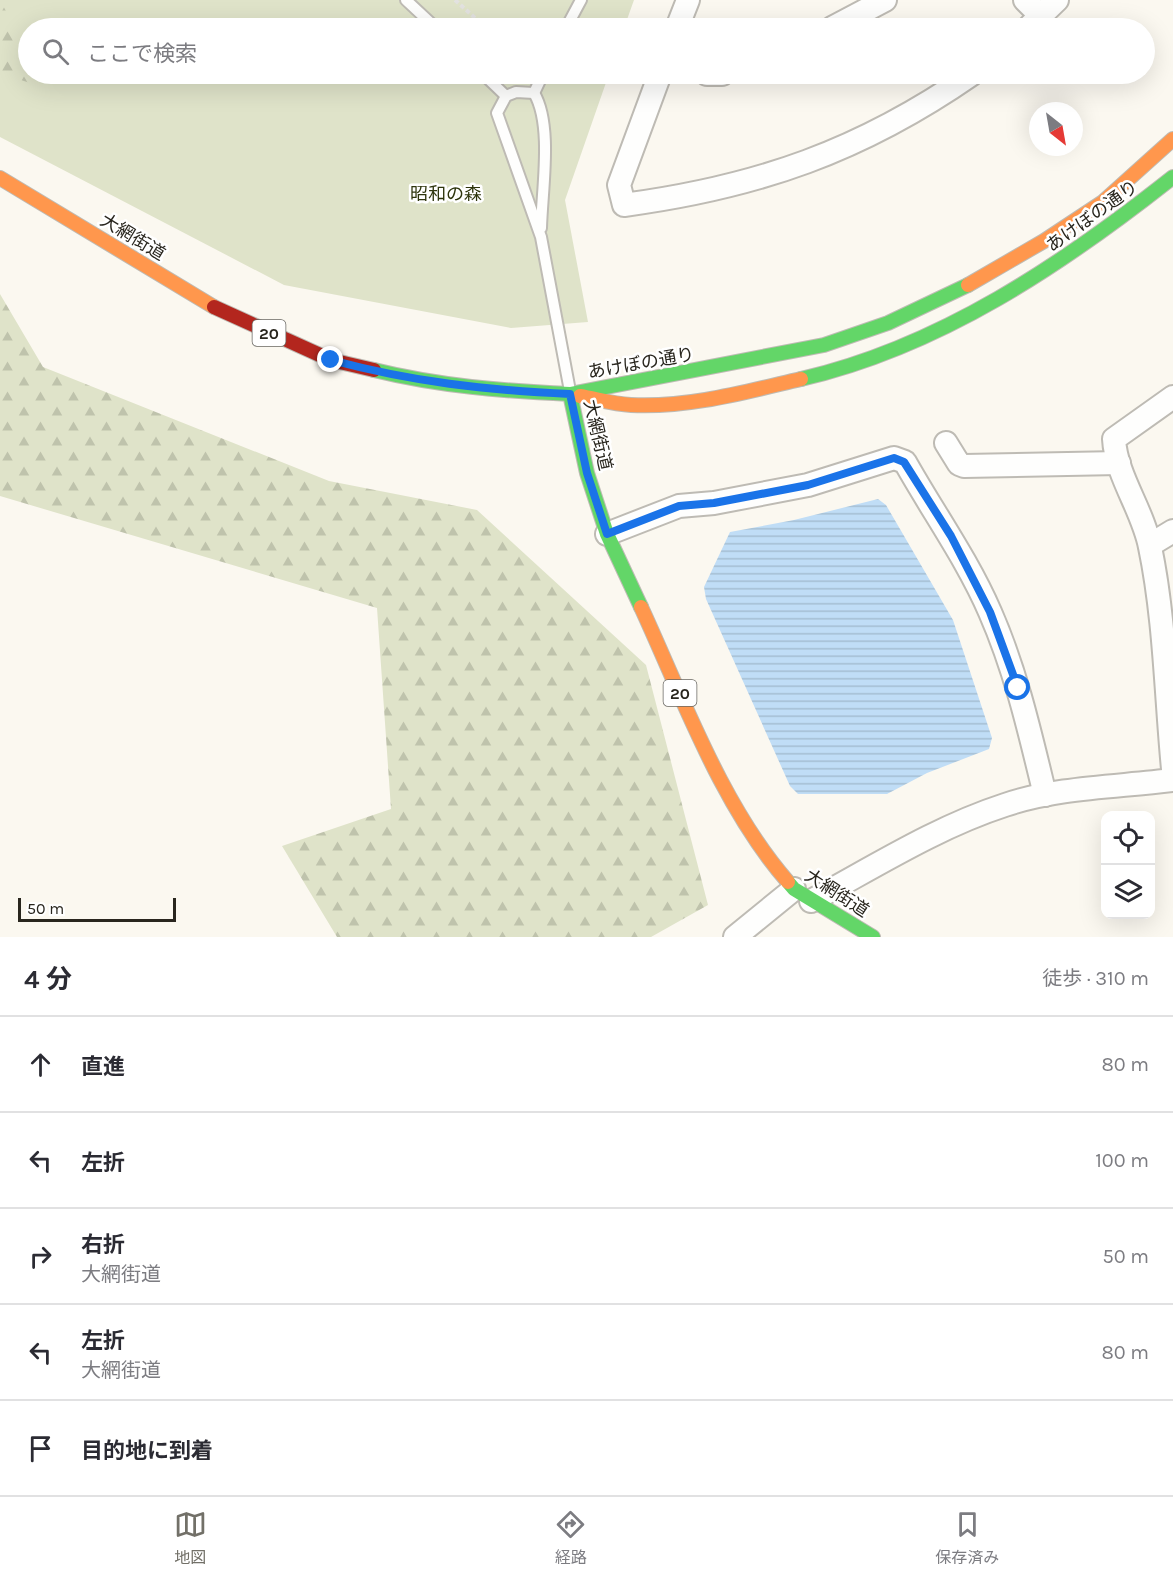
<!DOCTYPE html>
<html lang="ja">
<head>
<meta charset="utf-8">
<style>
  :root { --surface:#fff; --page:#f7f7f7; --text:#2b2b33; --muted:#7c7c81; --line:#e1e1e2; --accent:#727068 }
  body { margin:0; font-family:Karla,"Noto Sans JP",sans-serif; background:var(--page); color:var(--text) }
  .controls { position:absolute; right:18px; bottom:18px; display:grid; overflow:hidden; border-radius:12px; box-shadow:0 6px 24px #0002 }
  .controls button { width:54px; height:54px; display:grid; place-items:center; padding:0; border:0; border-bottom:2px solid var(--line); background:var(--surface); color:var(--text); font:30px sans-serif }
  .compass { position:absolute; left:1029px; top:102px; width:54px; height:54px; border-radius:50%; background:var(--surface); box-shadow:0 6px 24px #0002; rotate:149deg }
  .scale { position:absolute; left:18px; bottom:15px; width:158px; box-sizing:border-box; padding-left:6px; border:3px solid #29261e; border-top:0; font-size:16px; line-height:21px; white-space:nowrap; color:#29261e; -webkit-text-stroke:4px #fff; paint-order:stroke }
  .stop { position:absolute; width:18px; height:18px; margin:-14px; border:4px solid #1a73e8; border-radius:50%; background:#fff }
  .stop.end { background:#1a73e8; border-color:#fff; box-shadow:0 2px 6px #0008 }
  .list { margin:0; padding:0; list-style:none }
  h2 { display:flex; justify-content:space-between; align-items:center; height:78px; margin:0; padding:0 24px; font-size:26px }
  h2 small { font-size:20px; font-weight:400; color:var(--muted) }
  .list li { display:grid; grid-template-columns:39px 1fr auto; gap:18px; align-items:center; box-sizing:border-box; height:96px; padding:0 24px; border-top:2px solid var(--line) }
  .list b { display:block; font-size:22px; white-space:nowrap }
  .list p { margin:0; font-size:20px; white-space:nowrap; color:var(--muted) }
  .list em { font-size:20px; font-style:normal; color:var(--muted) }
  .icon { flex:none; width:33px; height:33px; fill:none; stroke:currentColor; stroke-width:2; stroke-linecap:round; stroke-linejoin:round }
  .map { position:relative; flex:none; width:1173px; height:937px; overflow:hidden }
  .search { position:absolute; background:var(--surface); box-shadow:0 6px 24px #0002; left:18px; right:18px; top:18px; height:66px; display:flex; align-items:center; gap:15px; box-sizing:border-box; padding:0 21px; border-radius:33px; color:var(--muted); font-size:22px }
  .sheet { height:558px; background:var(--surface) }
  nav { display:flex; justify-content:space-around; align-items:center; box-sizing:border-box; height:84px; border-top:2px solid var(--line); background:var(--surface); font-size:16px; color:var(--muted) }
  nav a { display:grid; justify-items:center; gap:3px }
  nav .on { color:var(--accent) }
  .map>svg:first-child { display:block }
  .green { fill:#dfe3c9 }
  .forest { fill:url(#forest-firs) }
  .water { fill:url(#water-rules) }
  .lines { fill:none; stroke-linecap:round; stroke-linejoin:round }
  .lane-casing { stroke:#bebbb4; stroke-width:14 }
  .street-casing { stroke:#bebbb4; stroke-width:26 }
  .fast-casing { stroke:#bebbb4; stroke-width:16 }
  .slow-casing { stroke:#bebbb4; stroke-width:16 }
  .jam-casing { stroke:#bebbb4; stroke-width:16 }
  .path { stroke:#e3e2e0; stroke-width:4; stroke-dasharray:4.5 3; stroke-linecap:butt }
  .lane { stroke:#fefefd; stroke-width:10 }
  .street { stroke:#fefefd; stroke-width:22 }
  .fast { stroke:#63d668; stroke-width:14 }
  .slow { stroke:#ff974d; stroke-width:14 }
  .jam { stroke:#b3261e; stroke-width:14 }
  .route { stroke:#1a73e8; stroke-width:8 }
  .labels { text-anchor:middle; stroke-width:5; stroke-linejoin:round; paint-order:stroke }
  .shield { fill:#fff; stroke:#696762; stroke-width:1.5 }
  .shield-label { font-size:16px; font-weight:bold; fill:#29261e }
  .park-label { font-size:18px; fill:#2e350d; stroke:#fff }
  .street-label { font-size:18px; fill:#29261e; stroke:#fff }
</style>
</head>
<body>
<div class="map">
<svg width="1173" height="937" viewBox="0 0 1173 937">
  <defs>
    <pattern id="forest-firs" width="22" height="20" patternUnits="userSpaceOnUse" patternTransform="scale(1.5)"><rect width="22" height="20" fill="#dfe3c9"/><path d="M5 1l3.5 6h-7zM16 11l3.5 6h-7z" fill="#bfc3ac"/></pattern>
    <pattern id="water-rules" width="6" height="5" patternUnits="userSpaceOnUse" patternTransform="scale(1.5)"><rect width="6" height="5" fill="#c0ddf6"/><path d="M0 2.5h6" fill="none" stroke="#a5bed2"/></pattern>
  </defs>
  <rect width="100%" height="100%" fill="#fbf8f0"/>
  <!-- green -->
  <polygon class="green" points="0,0 634,0 624,28 28,28 28,74 609,74 565,200 588,322 511,328 284,285 0,137"/>
  <!-- forest -->
  <g class="forest">
    <polygon points="0,0 28,52 28,74 40,74 48,89 0,73"/>
    <polygon points="0,294 43,367 329,481 477,510 646,665 708,905 651,937 337,937 282,846 391,809 377,608 0,496"/>
  </g>
  <!-- water -->
  <polygon class="water" points="878,499 886,505 953,620 992,738 989,749 927,773 887,794 798,794 790,786 706,599 704,587 730,532 794,520"/>
  <g class="lines">
    <!-- lane casing -->
    <g class="lane-casing">
      <g id="lane">
        <polyline points="406,0 436,28"/>
        <polyline points="566,28 581,0"/>
        <polyline points="483,74 506,96"/>
        <polyline points="534,93 516,92 506,96 497,113 541,237 570,391"/>
        <path d="M534,93C553,125 542,189 541,228"/>
        <polyline points="534,93 543,74"/>
      </g>
    </g>
    <!-- street casing -->
    <g class="street-casing">
      <g id="street">
        <polyline points="1025,0 1042,17"/>
        <polyline points="677,28 688,0"/>
        <polyline points="832,28 885,0"/>
        <polyline points="1028,28 1057,0"/>
        <path d="M660,74L619,185L624,205C758,187 861,151 972,74"/>
        <polyline points="707,74 722,74"/>
        <path d="M1173,397L1114,439C1116,476 1143,510 1150,547C1165,619 1166,696 1173,769"/>
        <polyline points="946,443 959,464 964,466 1119,463"/>
        <path d="M607,534L679,506L714,503L808,485L894,458L905,462C933,512 967,559 990,612C1016,671 1030,733 1045,795"/>
        <polyline points="1150,545 1173,531"/>
        <path d="M811,901C874,867 937,827 1005,805C1058,787 1118,787 1173,780"/>
        <polyline points="735,937 794,889"/>
      </g>
    </g>
    <!-- fast casing -->
    <g class="fast-casing">
      <g id="fast">
        <path d="M374,370C439,386 503,391 570,394L587,473L607,534L641,607"/>
        <path d="M801,379C940,347 1063,264 1173,177"/>
        <polyline points="570,394 824,345 888,323 968,285"/>
        <polyline points="788,882 794,889 873,937"/>
      </g>
    </g>
    <!-- slow casing -->
    <g class="slow-casing">
      <g id="slow">
        <polyline points="0,178 214,307"/>
        <polyline points="968,285 1044,241 1103,202 1173,139"/>
        <path d="M580,396C597,399 613,404 631,405C688,408 745,392 801,379"/>
        <path d="M641,607C683,698 722,807 788,882"/>
      </g>
    </g>
    <!-- jam casing -->
    <g class="jam-casing">
      <polyline id="jam" points="214,307 331,360 374,370"/>
    </g>
    <!-- path -->
    <polyline class="path" points="455,0 475,18 496,28"/>
    <!-- lane -->
    <use href="#lane" class="lane"/>
    <!-- street -->
    <use href="#street" class="street"/>
    <!-- fast -->
    <use href="#fast" class="fast"/>
    <!-- slow -->
    <use href="#slow" class="slow"/>
    <!-- jam -->
    <use href="#jam" class="jam"/>
  </g>
  <g class="lines">
    <!-- route -->
    <path class="route" d="M331,360C413,382 485,390 570,394L587,473L607,534L679,506L714,503L808,485L894,458L904,462L951,536L990,612L1018,688"/>
  </g>
  <g class="labels">
    <!-- shield labels -->
    <g class="shield">
      <rect x="252.5" y="320" width="33" height="26" rx="4.5"/>
      <rect x="663.5" y="680" width="33" height="26" rx="4.5"/>
    </g>
    <g class="shield-label">
      <text x="269" y="339">20</text>
      <text x="680" y="699">20</text>
    </g>
    <!-- park labels -->
    <g class="park-label">
      <text x="446" y="200">昭和の森</text>
    </g>
    <!-- street labels -->
    <g class="street-label">
      <text transform="translate(1092 216) rotate(-36)" y="6">あけぼの通り</text>
      <text transform="translate(133 237) rotate(31)" y="6">大網街道</text>
      <text transform="translate(641 363) rotate(-10)" y="6">あけぼの通り</text>
      <text transform="translate(598 435) rotate(77)" y="6">大網街道</text>
      <text transform="translate(837 893) rotate(33)" y="6">大網街道</text>
    </g>
  </g>
</svg>
<div class="controls">
<button><svg class="icon" aria-label="locate" viewBox="0 0 24 24"><circle cx="12" cy="12" r="6"/><path d="M12 2v4M12 18v4M2 12h4M18 12h4"/></svg></button>
<button><svg class="icon" aria-label="layers" viewBox="0 0 24 24"><path d="M12 4l9 5-9 5-9-5zM3 14l9 5 9-5"/></svg></button>
</div>
<svg class="compass" viewBox="-18 -18 36 36"><path d="M0-13l5 13h-10z" fill="#e53935"/><path d="M0 13l5-13h-10z" fill="#7c7c81"/></svg>
<div class="scale">50 m</div>
<div class="stop" style="left:1018px;top:688px"></div>
<div class="stop end" style="left:331px;top:360px"></div>
<div class="search"><svg class="icon" aria-label="search" viewBox="0 0 24 24"><circle cx="10" cy="10" r="6"/><path d="M15 15l6 6"/></svg>ここで検索</div>
</div>
<section class="sheet">
<h2>4 分<small>徒歩 · 310 m</small></h2>
<ul class="list">
<li><svg class="icon" aria-label="ahead" viewBox="0 0 24 24"><path d="M12 20V5M6 11l6-6 6 6"/></svg><div><b>直進</b></div><em>80 m</em></li>
<li><svg class="icon" aria-label="left" viewBox="0 0 24 24"><path d="M17 20v-9H6M10 6l-5 5 5 5"/></svg><div><b>左折</b></div><em>100 m</em></li>
<li><svg class="icon" aria-label="right" viewBox="0 0 24 24"><path d="M7 20v-9h11M14 6l5 5-5 5"/></svg><div><b>右折</b><p>大網街道</p></div><em>50 m</em></li>
<li><svg class="icon" aria-label="left" viewBox="0 0 24 24"><path d="M17 20v-9H6M10 6l-5 5 5 5"/></svg><div><b>左折</b><p>大網街道</p></div><em>80 m</em></li>
<li><svg class="icon" aria-label="arrive" viewBox="0 0 24 24"><path d="M6 21V4h12l-3 4 3 4H6"/></svg><div><b>目的地に到着</b></div></li>
</ul>
</section>
<nav>
<a class="on"><svg class="icon" aria-label="map" viewBox="0 0 24 24"><path d="M3 6l6-2 6 2 6-2v14l-6 2-6-2-6 2zM9 4v14M15 6v14"/></svg>地図</a>
<a><svg class="icon" aria-label="directions" viewBox="0 0 24 24"><path d="M12 3l9 9-9 9-9-9zM9 14v-3h6M13 9l2 2-2 2"/></svg>経路</a>
<a><svg class="icon" aria-label="saved" viewBox="0 0 24 24"><path d="M7 4h10v16l-5-4-5 4z"/></svg>保存済み</a>
</nav>
</body>
</html>
